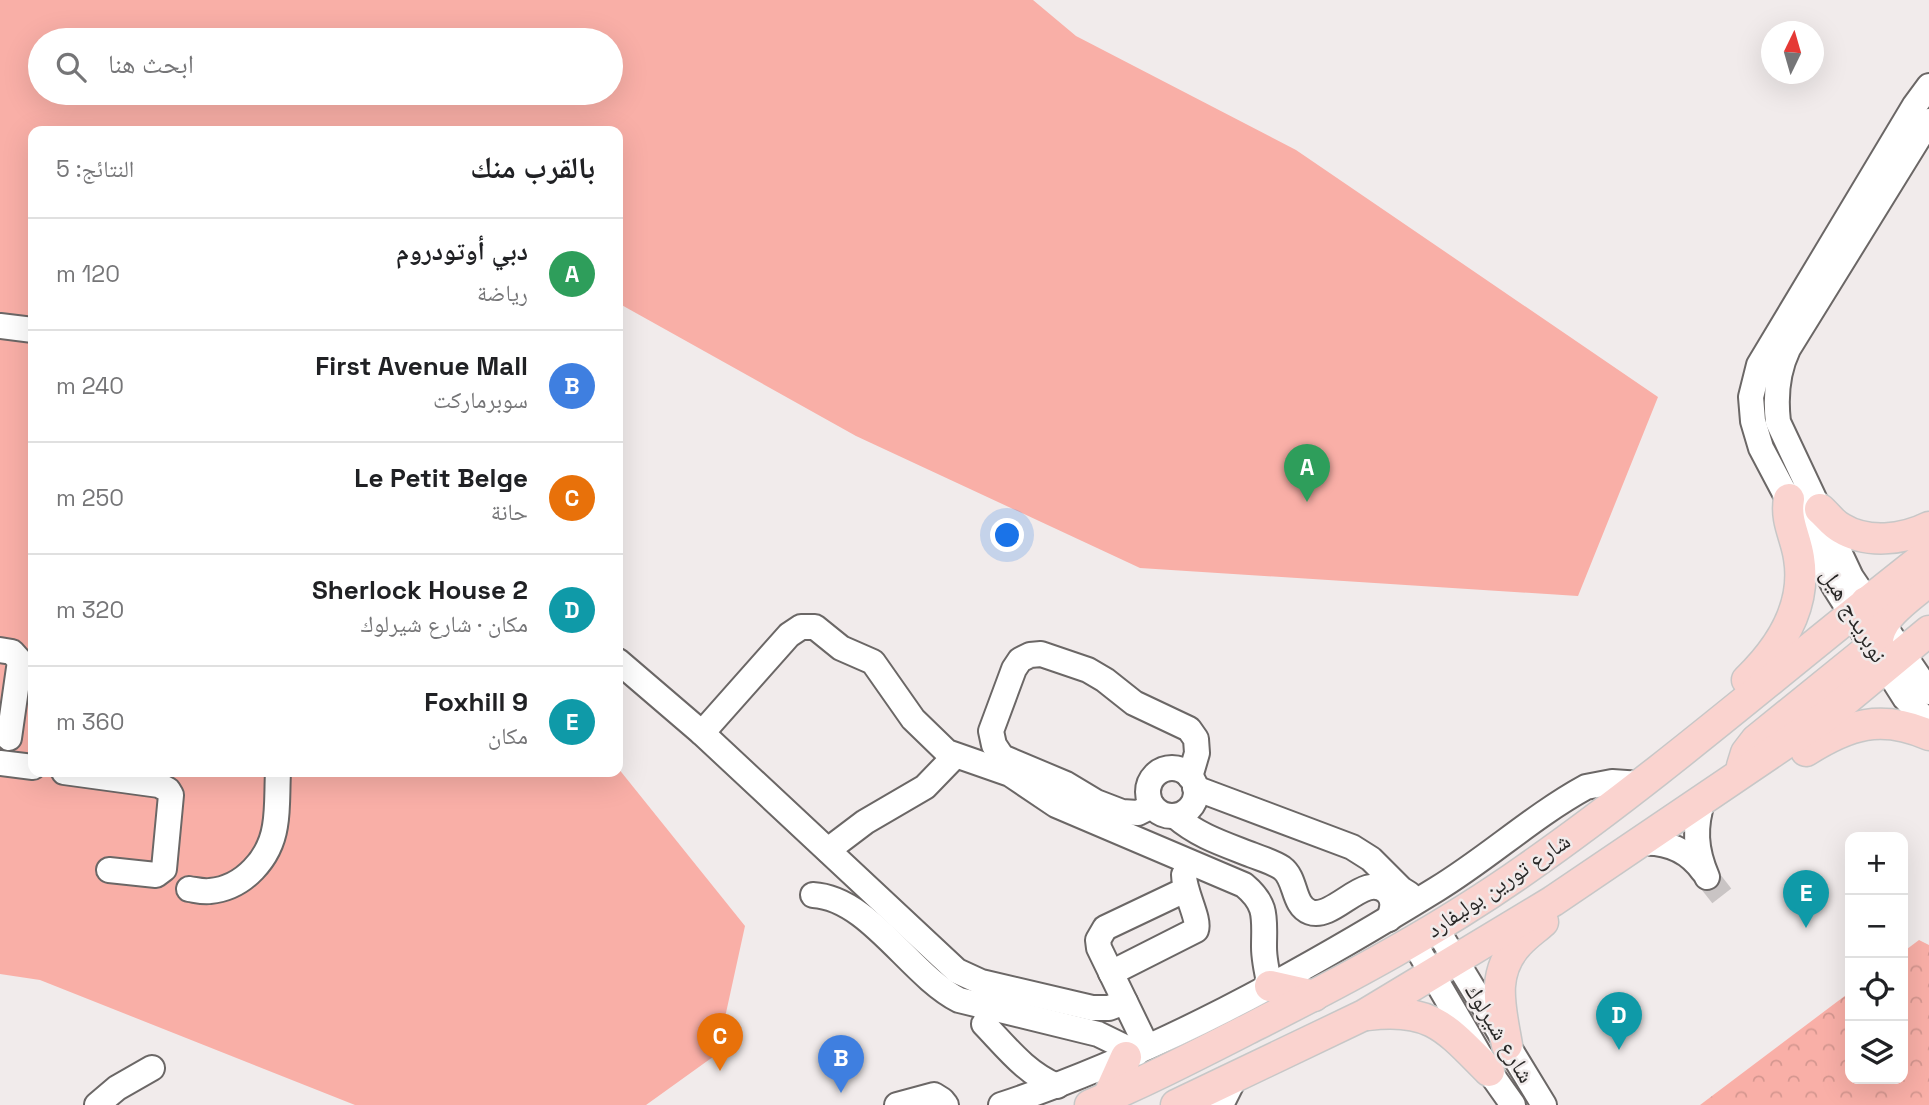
<!DOCTYPE html>
<html lang="ar">
<head>
<meta charset="utf-8">
<style>
  :root { --surface:#fff; --page:#f6f6f6; --text:#202124; --muted:#757577; --line:#e0e0e0; --accent:#1a73e8 }
  body { margin:0; font-family:"Space Grotesk","Noto Naskh Arabic",sans-serif; background:var(--page); color:var(--text); direction:rtl }
  .controls { position:absolute; right:21px; bottom:21px; display:grid; overflow:hidden; border-radius:14px; box-shadow:0 7px 28px #0002 }
  .controls button { width:63px; height:63px; display:grid; place-items:center; padding:0; border:0; border-bottom:2px solid var(--line); background:var(--surface); color:var(--text); font:35px sans-serif }
  .compass { position:absolute; left:1761px; top:21px; width:63px; height:63px; border-radius:50%; background:var(--surface); box-shadow:0 7px 28px #0002; rotate:5deg }
  .you { position:absolute; left:1008px; top:536px; width:24px; height:24px; margin:-18px; border:5px solid #fff; border-radius:50%; background:#1a73e8; box-shadow:0 0 0 10px #1a73e833 }
  .badge { display:grid; place-items:center; width:46px; height:46px; border-radius:50%; background:var(--accent); color:#fff; font-size:23px; font-weight:700 }
  .pin { position:absolute; translate:-50% -58px; filter:drop-shadow(0 2px 4px #0008) }
  .pin::after { content:''; position:absolute; top:37px; width:24px; height:21px; background:inherit; clip-path:polygon(0 0,100% 0,50% 100%) }
  .list { margin:0; padding:0; list-style:none }
  h2 { display:flex; justify-content:space-between; align-items:center; height:91px; margin:0; padding:0 28px; font-size:30px }
  h2 small { font-size:23px; font-weight:400; color:var(--muted) }
  .list li { display:grid; grid-template-columns:46px 1fr auto; gap:21px; align-items:center; box-sizing:border-box; height:112px; padding:0 28px; border-top:2px solid var(--line) }
  .list b { display:block; font-size:26px; white-space:nowrap }
  .list p { margin:0; font-size:23px; white-space:nowrap; color:var(--muted) }
  .list em { font-size:23px; font-style:normal; color:var(--muted) }
  .icon { flex:none; width:38px; height:38px; fill:none; stroke:currentColor; stroke-width:2; stroke-linecap:round; stroke-linejoin:round }
  .map { position:relative; flex:none; width:1929px; height:1105px; overflow:hidden; direction:ltr }
  .search { position:absolute; background:var(--surface); box-shadow:0 7px 28px #0002; left:28px; top:28px; width:595px; height:77px; display:flex; align-items:center; gap:18px; box-sizing:border-box; padding:0 24px; border-radius:38px; color:var(--muted); font-size:26px }
  .panel { position:absolute; background:var(--surface); box-shadow:0 7px 28px #0002; left:28px; top:126px; width:595px; height:651px; border-radius:14px; direction:rtl }
  .map>svg:first-child { display:block }
  .green { fill:#f9afa7; fill-rule:evenodd }
  .forest { fill:url(#forest-crowns) }
  .lines { fill:none; stroke-linecap:round; stroke-linejoin:round }
  .minor-tunnel { stroke:#c9c4c4; stroke-width:24; stroke-dasharray:24 12; stroke-linecap:butt }
  .minor-casing { stroke:#6b6766; stroke-width:28 }
  .major-casing { stroke:#c7c7c7; stroke-width:33 }
  .minor { stroke:#fff; stroke-width:24 }
  .major { stroke:#fad3cf; stroke-width:30 }
  .labels { text-anchor:middle; stroke-width:5; stroke-linejoin:round; paint-order:stroke }
  .street-label { font-size:23px; fill:#292827; stroke:#f1ebeb }
</style>
</head>
<body>
<div class="map">
<svg width="1929" height="1105" viewBox="0 0 1929 1105">
  <defs>
    <pattern id="forest-crowns" width="20" height="18" patternUnits="userSpaceOnUse" patternTransform="scale(1.75)"><rect width="20" height="18" fill="#f9afa7"/><path d="M2 6a3 3 0 1 1 6 0M12 15a3 3 0 1 1 6 0" fill="none" stroke="#d59790"/></pattern>
  </defs>
  <rect width="100%" height="100%" fill="#f1ebeb"/>
  <!-- green -->
  <path class="green" d="M0,0H1033L1076,36L1296,150L1658,397L1578,596L1140,568L856,436L618,303V131H33V772H618V768L745,926L717,1054L646,1105H355L40,980L0,974ZM40,40H611V93H40Z"/>
  <!-- forest -->
  <polygon class="forest" points="1919,940 1929,945 1929,1105 1700,1105 1850,992 1850,1079 1903,1079 1903,952"/>
  <g class="lines">
    <!-- minor-tunnel -->
    <polyline class="minor-tunnel" points="1707,877 1725,900"/>
    <!-- minor casing -->
    <g class="minor-casing">
      <g id="minor">
        <polyline points="1929,86 1915,105 1759,365 1751,397 1753,421 1761,448 1834,586 1905,698 1929,723"/>
        <path d="M1929,121L1788,349C1777,372 1775,396 1778,422L1851,577L1929,692"/>
        <polyline points="0,326 33,330"/>
        <polyline points="0,650 12,652 20,661 9,738"/>
        <polyline points="618,661 702,733 957,971 981,982 1092,1008 1109,1008 1125,1002"/>
        <path d="M702,733L789,635L801,627H815L841,648L873,662L913,719L947,752L1010,774L1056,805L1244,885C1268,905 1264,918 1264,947C1264,960 1267,973 1270,986"/>
        <polyline points="0,763 33,767"/>
        <circle cx="1172" cy="792" r="24"/>
        <polyline points="64,772 159,785 168,790 171,795 164,869 156,875 109,870"/>
        <polyline points="1195,788 1352,847 1371,859 1401,889 1409,894"/>
        <path d="M1703,799C1694,827 1695,849 1707,877"/>
        <polyline points="1152,806 1138,813 1122,812 1096,802 1066,784 1002,757 994,745 991,731 1014,669 1020,660 1030,655 1041,654 1088,670 1105,680 1134,703 1189,729 1196,739 1197,753 1190,777"/>
        <path d="M1175,816C1198,836 1224,844 1252,855C1262,859 1273,862 1282,868C1297,879 1292,905 1310,912C1334,921 1366,869 1388,893C1395,901 1392,910 1389,919"/>
        <path d="M1640,843C1666,841 1688,850 1703,871"/>
        <polyline points="828,850 865,822 925,787 955,756"/>
        <path d="M189,889C196,890 203,892 210,891C244,888 270,858 275,826C278,809 277,790 278,772"/>
        <path d="M813,895C869,898 910,975 959,1000L1098,1034L1137,1053"/>
        <polyline points="1436,928 1544,1105"/>
        <polyline points="1413,941 1489,1071 1513,1105"/>
        <path d="M1111,973L1196,930C1200,919 1184,892 1184,875"/>
        <path d="M984,1024C1007,1048 1026,1073 1057,1086"/>
        <polyline points="1147,1047 1099,948 1098,940 1105,928 1185,890"/>
        <polyline points="97,1105 117,1088 152,1068"/>
        <polyline points="897,1105 934,1095 942,1100 946,1105"/>
        <path d="M1001,1105C1155,1054 1299,974 1437,889C1488,858 1533,816 1586,787L1612,782L1641,784"/>
        <polyline points="1221,1105 1234,1079"/>
      </g>
    </g>
    <!-- major casing -->
    <g class="major-casing">
      <g id="major">
        <path d="M1820,509C1827,515 1833,524 1841,528C1867,544 1903,540 1929,527"/>
        <path d="M1878,648C1874,619 1909,598 1929,581"/>
        <path d="M1747,680C1780,648 1807,607 1799,558C1796,537 1785,521 1789,499"/>
        <path d="M1806,751C1849,724 1881,714 1929,735"/>
        <path d="M1742,766L1746,753L1756,740L1866,651C1878,635 1872,620 1866,602"/>
        <polyline points="1270,986 1314,996"/>
        <path d="M1368,1015C1432,1007 1447,1029 1489,1071"/>
        <path d="M1507,1045C1501,1009 1490,974 1518,944C1525,936 1535,929 1543,922"/>
        <polyline points="1108,1097 1126,1057"/>
        <path d="M1090,1105C1147,1081 1201,1053 1256,1025C1349,978 1441,929 1526,869C1666,771 1794,658 1929,553"/>
        <polyline points="1176,1105 1364,1015 1553,901 1829,714 1929,631"/>
      </g>
    </g>
    <!-- minor -->
    <use href="#minor" class="minor"/>
    <!-- major -->
    <use href="#major" class="major"/>
  </g>
  <g class="labels">
    <!-- street labels -->
    <g class="street-label">
      <text transform="translate(1854 615) rotate(59)" y="8">نوبريدج هيل</text>
      <text transform="translate(1498 885) rotate(-34)" y="8">شارع تورين بوليفارد</text>
      <text transform="translate(1500 1033) rotate(59)" y="8">شارع شيرلوك</text>
    </g>
  </g>
</svg>
<div class="controls">
<button>+</button>
<button>−</button>
<button><svg class="icon" aria-label="locate" viewBox="0 0 24 24"><circle cx="12" cy="12" r="6"/><path d="M12 2v4M12 18v4M2 12h4M18 12h4"/></svg></button>
<button><svg class="icon" aria-label="layers" viewBox="0 0 24 24"><path d="M12 4l9 5-9 5-9-5zM3 14l9 5 9-5"/></svg></button>
</div>
<svg class="compass" viewBox="-18 -18 36 36"><path d="M0-13l5 13h-10z" fill="#e53935"/><path d="M0 13l5-13h-10z" fill="#757577"/></svg>
<div class="you"></div>
<div class="pin badge" style="left:1307px;top:502px;background:#2e9e5b">A</div>
<div class="pin badge" style="left:841px;top:1093px;background:#3f7fe0">B</div>
<div class="pin badge" style="left:720px;top:1071px;background:#e8710a">C</div>
<div class="pin badge" style="left:1619px;top:1050px;background:#0f9aa8">D</div>
<div class="pin badge" style="left:1806px;top:928px;background:#0f9aa8">E</div>
<div class="search"><svg class="icon" aria-label="search" viewBox="0 0 24 24"><circle cx="10" cy="10" r="6"/><path d="M15 15l6 6"/></svg>ابحث هنا</div>
<section class="panel">
<h2>بالقرب منك<small>النتائج: 5</small></h2>
<ul class="list">
<li><span class="badge" style="background:#2e9e5b">A</span><div><b>دبي أوتودروم</b><p>رياضة</p></div><em>120 m</em></li>
<li><span class="badge" style="background:#3f7fe0">B</span><div><b>First Avenue Mall</b><p>سوبرماركت</p></div><em>240 m</em></li>
<li><span class="badge" style="background:#e8710a">C</span><div><b>Le Petit Belge</b><p>حانة</p></div><em>250 m</em></li>
<li><span class="badge" style="background:#0f9aa8">D</span><div><b>Sherlock House 2</b><p>مكان · شارع شيرلوك</p></div><em>320 m</em></li>
<li><span class="badge" style="background:#0f9aa8">E</span><div><b>Foxhill 9</b><p>مكان</p></div><em>360 m</em></li>
</ul>
</section>
</div>
</body>
</html>
